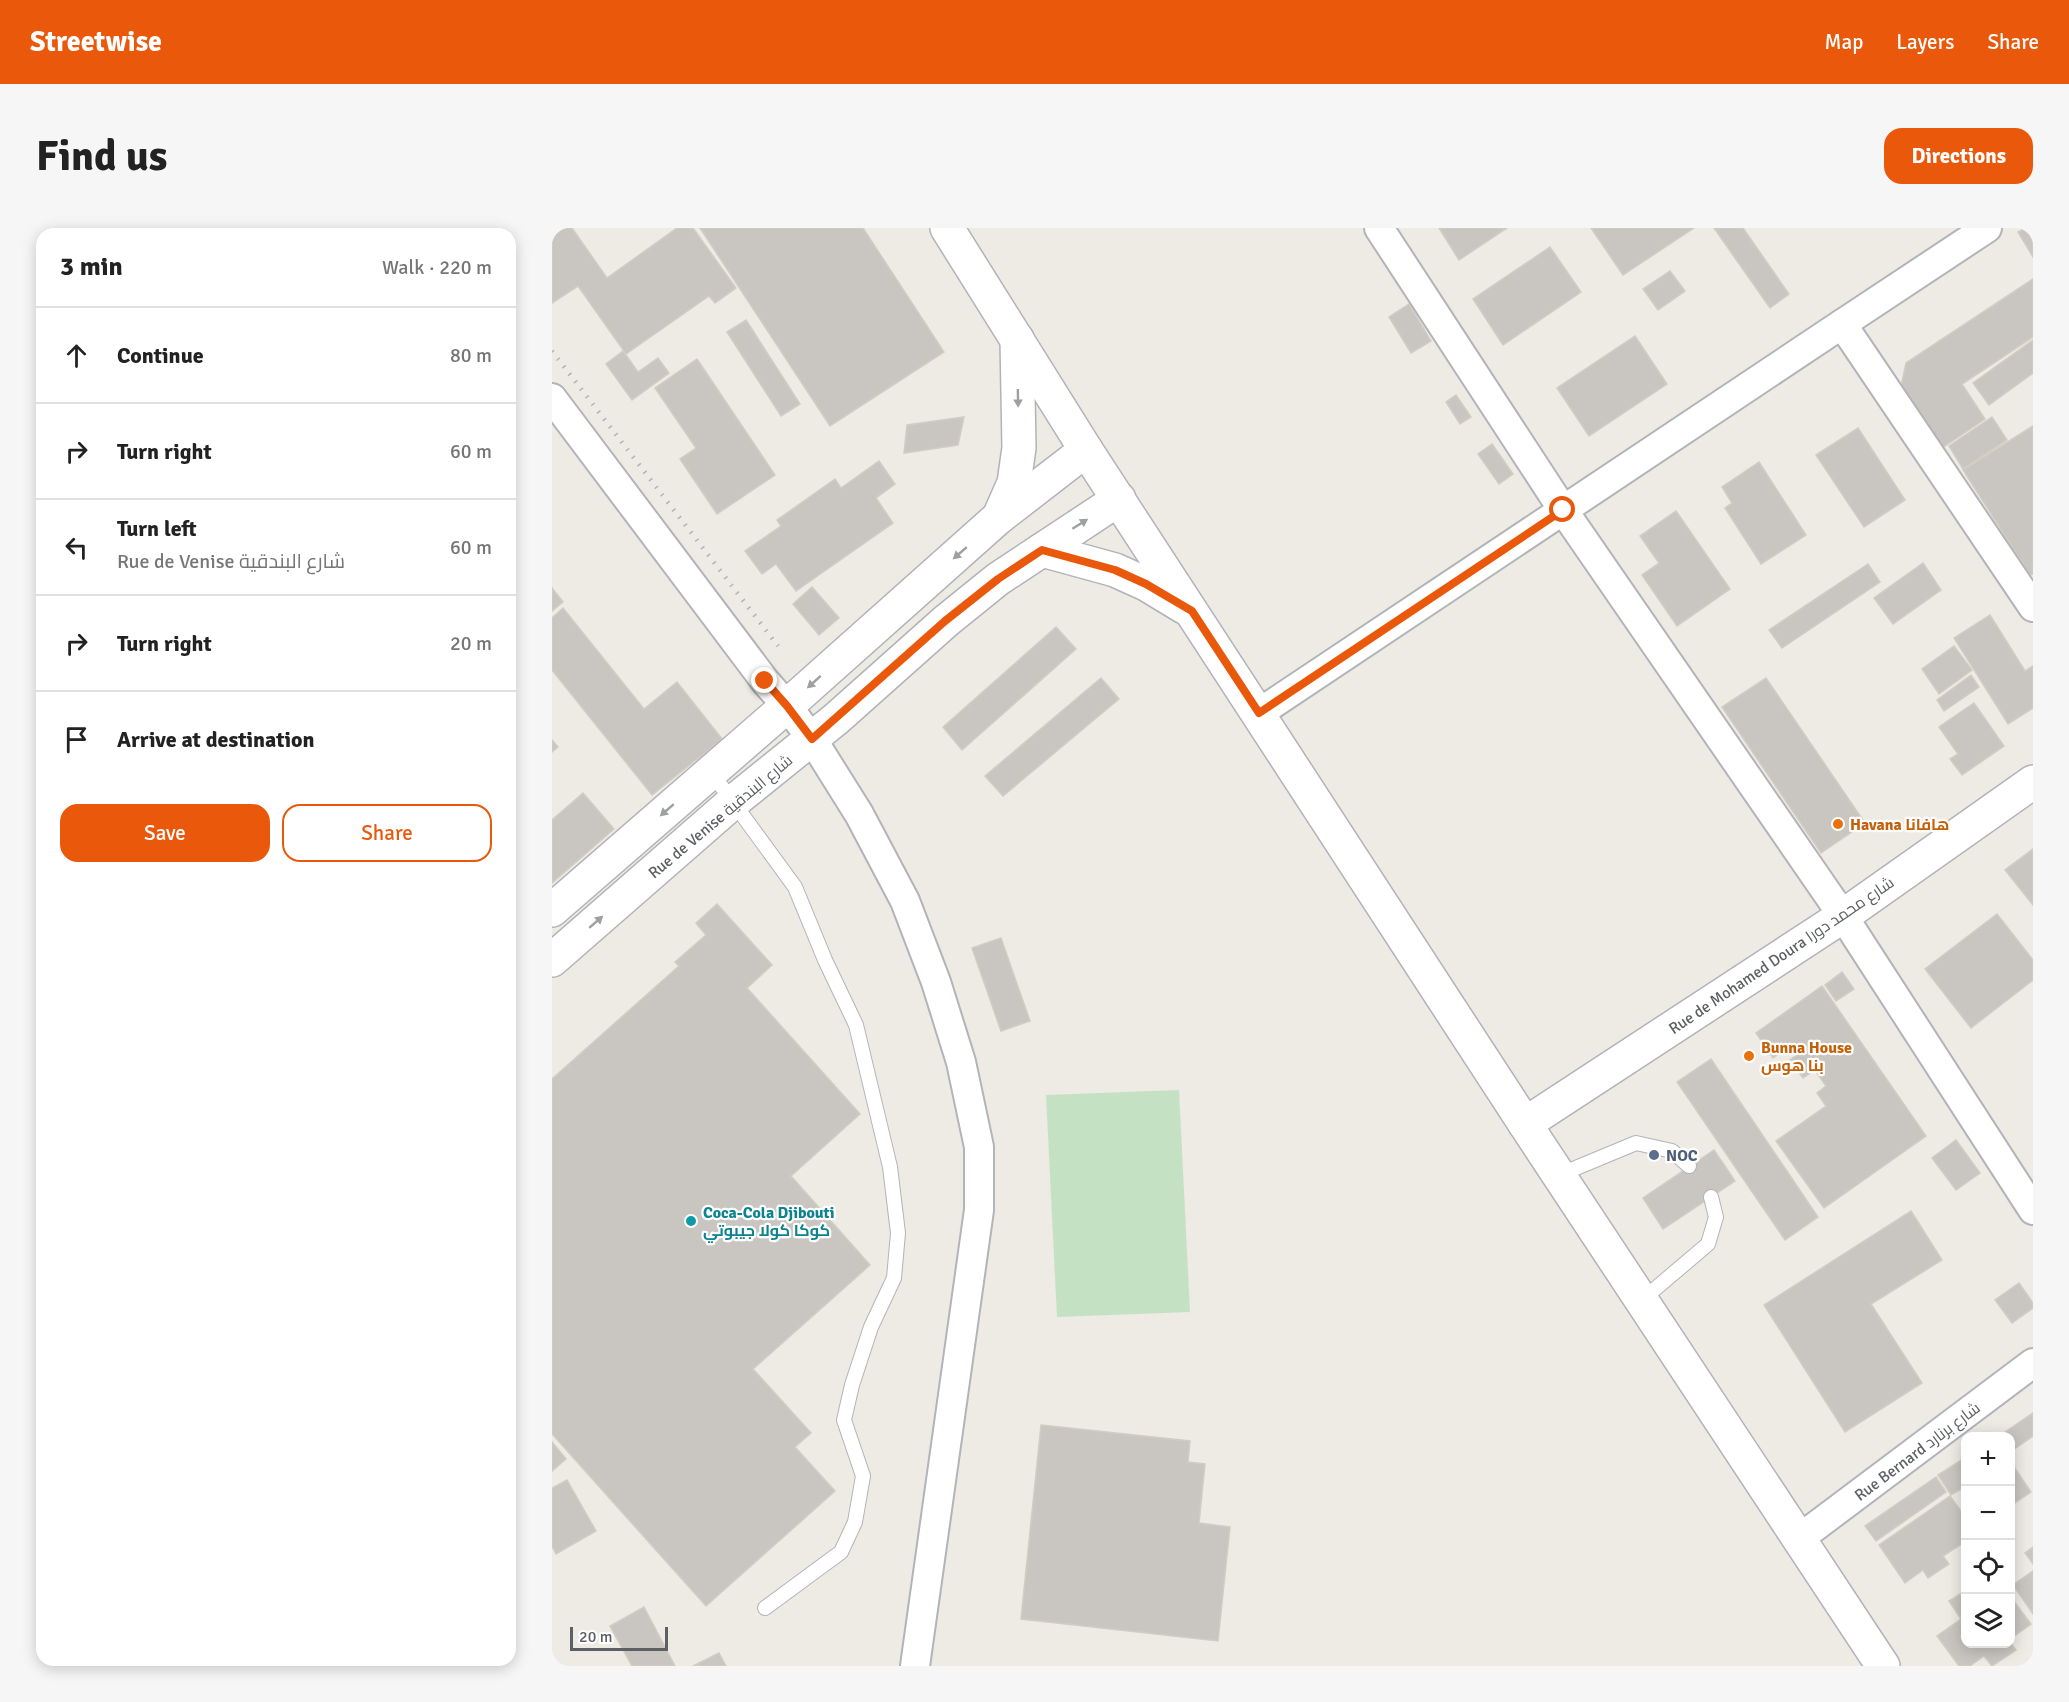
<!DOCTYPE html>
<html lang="en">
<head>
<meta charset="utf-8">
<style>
  :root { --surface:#fff; --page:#f6f6f6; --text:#222; --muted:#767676; --line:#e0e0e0; --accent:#ea580c }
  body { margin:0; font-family:Signika,Cairo,sans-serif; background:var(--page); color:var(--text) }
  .controls { position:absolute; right:18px; bottom:18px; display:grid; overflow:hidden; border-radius:12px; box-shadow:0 3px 15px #0003 }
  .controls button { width:54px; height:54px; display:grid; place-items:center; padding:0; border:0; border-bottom:2px solid var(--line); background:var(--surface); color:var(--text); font:30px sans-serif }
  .scale { position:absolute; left:18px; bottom:15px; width:98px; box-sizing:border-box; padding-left:6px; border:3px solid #5c5f63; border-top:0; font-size:16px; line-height:21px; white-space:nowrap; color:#5c5f63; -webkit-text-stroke:4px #fff; paint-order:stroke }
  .stop { position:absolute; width:18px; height:18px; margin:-14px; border:4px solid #ea580c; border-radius:50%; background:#fff }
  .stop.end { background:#ea580c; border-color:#fff; box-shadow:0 2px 6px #0008 }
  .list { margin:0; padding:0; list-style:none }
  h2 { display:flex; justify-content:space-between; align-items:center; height:78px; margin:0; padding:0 24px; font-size:26px }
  h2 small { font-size:20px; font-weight:400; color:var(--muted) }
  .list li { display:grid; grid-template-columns:39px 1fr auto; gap:18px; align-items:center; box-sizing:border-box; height:96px; padding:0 24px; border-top:2px solid var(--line) }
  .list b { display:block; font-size:22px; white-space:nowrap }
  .list p { margin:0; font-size:20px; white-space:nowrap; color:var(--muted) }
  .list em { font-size:20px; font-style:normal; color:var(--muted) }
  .actions { display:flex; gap:12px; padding:18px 24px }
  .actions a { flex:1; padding:14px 0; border:2px solid var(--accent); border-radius:18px; text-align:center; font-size:21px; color:var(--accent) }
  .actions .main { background:var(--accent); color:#fff }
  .icon { flex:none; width:33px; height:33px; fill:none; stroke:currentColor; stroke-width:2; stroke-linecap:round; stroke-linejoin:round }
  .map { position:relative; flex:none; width:1481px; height:1438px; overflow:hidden; border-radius:18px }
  header { display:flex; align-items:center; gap:36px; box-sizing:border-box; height:84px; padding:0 30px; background:var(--accent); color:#fff }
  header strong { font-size:28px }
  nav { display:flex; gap:33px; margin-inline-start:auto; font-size:21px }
  .intro { display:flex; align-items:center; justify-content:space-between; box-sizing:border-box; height:144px; padding:0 36px }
  h1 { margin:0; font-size:42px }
  .button { padding:15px 27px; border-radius:18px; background:var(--accent); color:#fff; font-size:21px; font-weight:700 }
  main { display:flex; gap:36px; padding:0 36px }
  aside { flex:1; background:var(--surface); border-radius:18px; box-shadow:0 3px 15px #0003 }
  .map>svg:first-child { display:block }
  .green { fill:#c4e2c3 }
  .building { fill:#c9c6c1; stroke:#d1cdc3; stroke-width:1.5 }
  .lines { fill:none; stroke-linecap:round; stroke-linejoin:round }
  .lane-casing { stroke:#b1b4b8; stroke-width:16 }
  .street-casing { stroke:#b1b4b8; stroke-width:32 }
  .secondary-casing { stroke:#b1b3b8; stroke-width:36 }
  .lane { stroke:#fff; stroke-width:14 }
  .street { stroke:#fff; stroke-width:28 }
  .secondary { stroke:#fff; stroke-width:33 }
  .rail { stroke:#b2b3b3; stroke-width:4.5; stroke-dasharray:1.5 8; stroke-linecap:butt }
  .oneway { fill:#9d9fa1 }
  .route { stroke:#ea580c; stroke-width:8 }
  .food-dot { fill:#e8710a; stroke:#fff; stroke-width:2 }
  .service-dot { fill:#5c6f8a; stroke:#fff; stroke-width:2 }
  .culture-dot { fill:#0f9aa8; stroke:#fff; stroke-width:2 }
  .labels { text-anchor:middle; stroke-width:4.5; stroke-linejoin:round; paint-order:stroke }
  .street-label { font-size:16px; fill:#5c5f63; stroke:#fff }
  .food-label { font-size:16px; font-weight:bold; fill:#c56008; stroke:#fff; text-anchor:start }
  .service-label { font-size:16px; font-weight:bold; fill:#4e5e75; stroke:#fff; text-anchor:start }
  .culture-label { font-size:16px; font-weight:bold; fill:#0d838f; stroke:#fff; text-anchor:start }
</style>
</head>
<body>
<header>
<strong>Streetwise</strong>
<nav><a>Map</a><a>Layers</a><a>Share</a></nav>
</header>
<div class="intro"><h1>Find us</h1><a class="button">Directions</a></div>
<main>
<aside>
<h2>3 min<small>Walk · 220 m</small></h2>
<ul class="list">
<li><svg class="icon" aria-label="ahead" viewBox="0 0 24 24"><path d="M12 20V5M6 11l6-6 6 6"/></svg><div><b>Continue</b></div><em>80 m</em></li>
<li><svg class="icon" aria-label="right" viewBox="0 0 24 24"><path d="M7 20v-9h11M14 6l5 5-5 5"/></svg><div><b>Turn right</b></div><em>60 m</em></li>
<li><svg class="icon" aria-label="left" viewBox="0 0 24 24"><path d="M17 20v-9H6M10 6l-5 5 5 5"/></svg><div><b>Turn left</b><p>Rue de Venise شارع البندقية</p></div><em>60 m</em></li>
<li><svg class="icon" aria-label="right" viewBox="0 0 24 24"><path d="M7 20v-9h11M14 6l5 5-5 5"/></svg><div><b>Turn right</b></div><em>20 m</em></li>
<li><svg class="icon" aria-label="arrive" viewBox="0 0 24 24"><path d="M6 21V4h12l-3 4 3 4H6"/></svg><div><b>Arrive at destination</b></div></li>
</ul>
<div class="actions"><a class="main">Save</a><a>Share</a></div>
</aside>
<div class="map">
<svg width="1481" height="1438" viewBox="0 0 1481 1438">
  <rect width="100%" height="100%" fill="#edebe4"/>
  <!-- green -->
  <polygon class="green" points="627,862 638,1084 505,1089 494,867"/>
  <!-- building -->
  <g class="building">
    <polygon points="0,0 20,0 55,50 125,0 141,0 184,60 163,75 157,68 74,126 26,58 0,75"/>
    <polygon points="148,0 311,0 392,124 278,198"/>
    <polygon points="887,0 955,0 907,32"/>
    <polygon points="1039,0 1142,0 1071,47"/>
    <polygon points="1162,0 1191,0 1237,66 1218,80"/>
    <polygon points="1473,0 1481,0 1481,29 1466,4"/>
    <polygon points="998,19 1029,64 951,117 921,71"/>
    <polygon points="1118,43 1133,63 1106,82 1091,61"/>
    <polygon points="1481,51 1481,109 1410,156 1433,191 1390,220 1349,159 1354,135"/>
    <polygon points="857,76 879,113 859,125 837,89"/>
    <polygon points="194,92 248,176 229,188 175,104"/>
    <polygon points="1083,108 1115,156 1037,208 1005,160"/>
    <polygon points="1481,112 1481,145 1437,177 1421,155"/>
    <polygon points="71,123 86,144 106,130 117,145 80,172 54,136"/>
    <polygon points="145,131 223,247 165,286 128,231 144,220 103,160"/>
    <polygon points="904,167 919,189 908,196 894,174"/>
    <polygon points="412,189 406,217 352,225 355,197"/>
    <polygon points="1440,189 1455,212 1411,241 1397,218"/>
    <polygon points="1481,198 1481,346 1478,347 1411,242"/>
    <polygon points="1306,200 1353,272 1312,299 1264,227"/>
    <polygon points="940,216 961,246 947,256 926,226"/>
    <polygon points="327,233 343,256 324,270 341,295 244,363 224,336 210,346 193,323 229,298 225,292 283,251 289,260"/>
    <polygon points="1207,234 1254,307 1209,336 1173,280 1180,275 1170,259"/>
    <polygon points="1124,283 1178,361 1125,398 1090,347 1107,335 1088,308"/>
    <polygon points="1371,335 1389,362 1341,396 1322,370"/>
    <polygon points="1316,336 1328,354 1230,420 1217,402"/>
    <polygon points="260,359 287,390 267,407 241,376"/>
    <polygon points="0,360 11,374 0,383"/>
    <polygon points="11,380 92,481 125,454 170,511 100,567 0,442 0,390"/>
    <polygon points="1438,387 1473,443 1481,438 1481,480 1456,496 1402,410"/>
    <polygon points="504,399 524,421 410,522 391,499"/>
    <polygon points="1402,418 1420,442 1387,466 1370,441"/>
    <polygon points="1419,447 1427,459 1392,483 1385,472"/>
    <polygon points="549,450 567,471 451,568 433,548"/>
    <polygon points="1214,450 1313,595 1269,625 1170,479"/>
    <polygon points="1422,475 1452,518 1410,547 1398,531 1406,526 1387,499"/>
    <polygon points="0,512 6,519 0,524"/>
    <polygon points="31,565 62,601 0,655 0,592"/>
    <polygon points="1481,621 1481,677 1453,642"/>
    <polygon points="165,676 220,737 195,760 308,886 239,948 318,1037 201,1141 259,1205 243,1219 283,1263 154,1378 0,1206 0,851 127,738 123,734 154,707 144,695"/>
    <polygon points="1445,686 1481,732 1481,752 1419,800 1373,741"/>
    <polygon points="449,710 478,793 449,803 420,720"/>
    <polygon points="1290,744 1302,761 1284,773 1273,757"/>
    <polygon points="1270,758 1374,908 1272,980 1224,913 1274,878 1265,865 1274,858 1263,842 1251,850 1238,832 1246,826 1239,817 1221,830 1204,805"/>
    <polygon points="1159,831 1266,989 1233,1012 1125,854"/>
    <polygon points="1404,912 1428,945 1404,962 1380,930"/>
    <polygon points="1162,922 1183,953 1111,1001 1091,970"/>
    <polygon points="1359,983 1390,1032 1319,1076 1370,1155 1293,1204 1212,1077"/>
    <polygon points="1467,1055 1481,1075 1481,1080 1460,1095 1443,1072"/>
    <polygon points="1481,1185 1481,1208 1461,1222 1458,1218 1458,1208 1452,1208 1450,1206"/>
    <polygon points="489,1197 638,1213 636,1234 653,1236 647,1295 678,1299 666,1413 469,1391"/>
    <polygon points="0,1214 14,1231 0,1243"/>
    <polygon points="1414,1229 1414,1258 1399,1267 1386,1247"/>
    <polygon points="1460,1236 1479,1264 1458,1278 1458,1237"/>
    <polygon points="1384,1249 1394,1264 1324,1313 1313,1298"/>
    <polygon points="15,1252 44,1303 4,1326 0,1318 0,1260"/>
    <polygon points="1398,1268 1414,1290 1414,1313 1391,1328 1397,1336 1376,1350 1371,1342 1353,1355 1327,1317"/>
    <polygon points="1481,1319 1481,1336 1473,1325"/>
    <polygon points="1481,1343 1481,1386 1461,1357"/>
    <polygon points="1408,1366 1414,1374 1414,1416 1458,1414 1464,1422 1440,1438 1432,1428 1418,1438 1407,1438 1385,1408 1409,1391 1397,1373"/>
    <polygon points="1458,1368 1479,1396 1458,1411"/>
    <polygon points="92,1379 123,1438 80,1438 58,1398"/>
    <polygon points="167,1425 174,1438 141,1438"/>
  </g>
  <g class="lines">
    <!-- lane casing -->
    <g class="lane-casing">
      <g id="lane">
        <polyline points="159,544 243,659 273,732 304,797 338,939 346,1005 342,1050 319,1099 300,1157 292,1192 311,1248 303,1294 289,1324 213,1380"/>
        <polyline points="1007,947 1084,915 1120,923 1137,938"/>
        <polyline points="1090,1072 1156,1016 1164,989 1159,969"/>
      </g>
    </g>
    <!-- street casing -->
    <g class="street-casing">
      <g id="street">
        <polyline points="827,0 1011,282 1291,688 1481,982"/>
        <polyline points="1290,96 1435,0"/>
        <polyline points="0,170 213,453 235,478 260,511 307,586 353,673 384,754 409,834 427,919 427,982 363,1438"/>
        <polyline points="707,485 1290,96 1481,379"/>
        <polyline points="1248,1310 1481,1135"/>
      </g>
    </g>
    <!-- secondary casing -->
    <g class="secondary-casing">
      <g id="secondary">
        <polyline points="395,0 534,222 973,896 1331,1438"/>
        <polyline points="447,289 462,255 467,220 465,111"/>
        <polyline points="490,322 563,342 594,356 632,379"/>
        <polyline points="0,682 235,478 446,290 534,222"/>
        <polyline points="0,732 181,574 284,491 394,393 446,351 567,271"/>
        <polyline points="973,896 1291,688 1481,554"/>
      </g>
    </g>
    <!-- lane -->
    <use href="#lane" class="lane"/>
    <!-- street -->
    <use href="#street" class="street"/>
    <!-- secondary -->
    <use href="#secondary" class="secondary"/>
    <!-- rail -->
    <polyline class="rail" points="0,123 226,418"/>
  </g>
  <!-- one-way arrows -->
  <defs><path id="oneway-solid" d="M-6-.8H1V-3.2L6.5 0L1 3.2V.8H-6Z" transform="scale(1.5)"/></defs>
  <g class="oneway">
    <use href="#oneway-solid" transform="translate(466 170) rotate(89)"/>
    <use href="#oneway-solid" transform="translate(528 296) rotate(-32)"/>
    <use href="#oneway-solid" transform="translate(408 325) rotate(139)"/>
    <use href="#oneway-solid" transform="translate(262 454) rotate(138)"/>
    <use href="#oneway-solid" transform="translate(115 582) rotate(139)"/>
    <use href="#oneway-solid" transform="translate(44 694) rotate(-41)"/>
  </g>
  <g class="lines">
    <!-- route -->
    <polyline class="route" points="213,453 235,478 260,511 393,393 446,351 490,322 563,342 594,356 640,383 707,485 1011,282"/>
  </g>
  <!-- markers -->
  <g class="food-dot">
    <circle cx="1286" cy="596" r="6"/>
    <circle cx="1197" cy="828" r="6"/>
  </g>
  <circle class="service-dot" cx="1102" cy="927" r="6"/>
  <circle class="culture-dot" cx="139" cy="993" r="6"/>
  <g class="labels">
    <!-- street labels -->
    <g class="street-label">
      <text transform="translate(168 588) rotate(-40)" y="6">Rue de Venise شارع البندقية</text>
      <text transform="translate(1229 727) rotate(-34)" y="6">Rue de Mohamed Doura شارع محمد دورا</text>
      <text transform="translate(1365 1223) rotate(-37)" y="6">Rue Bernard شارع برنارد</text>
    </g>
    <!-- food labels -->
    <g class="food-label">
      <text x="1298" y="602">Havana هافانا</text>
      <text x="1209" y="825">Bunna House<tspan x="1209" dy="18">بنا هوس</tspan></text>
    </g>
    <!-- service labels -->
    <g class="service-label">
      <text x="1114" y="933">NOC</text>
    </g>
    <!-- culture labels -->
    <g class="culture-label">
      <text x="151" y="990">Coca-Cola Djibouti<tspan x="151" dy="18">كوكا كولا جيبوتي</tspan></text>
    </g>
  </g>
</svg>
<div class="controls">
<button>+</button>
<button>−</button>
<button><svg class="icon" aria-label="locate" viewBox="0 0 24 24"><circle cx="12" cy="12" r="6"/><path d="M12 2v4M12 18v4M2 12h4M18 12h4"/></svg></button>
<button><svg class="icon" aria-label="layers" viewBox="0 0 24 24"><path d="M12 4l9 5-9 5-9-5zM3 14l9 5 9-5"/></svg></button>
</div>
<div class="scale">20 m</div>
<div class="stop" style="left:1011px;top:282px"></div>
<div class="stop end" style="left:213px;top:453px"></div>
</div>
</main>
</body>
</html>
